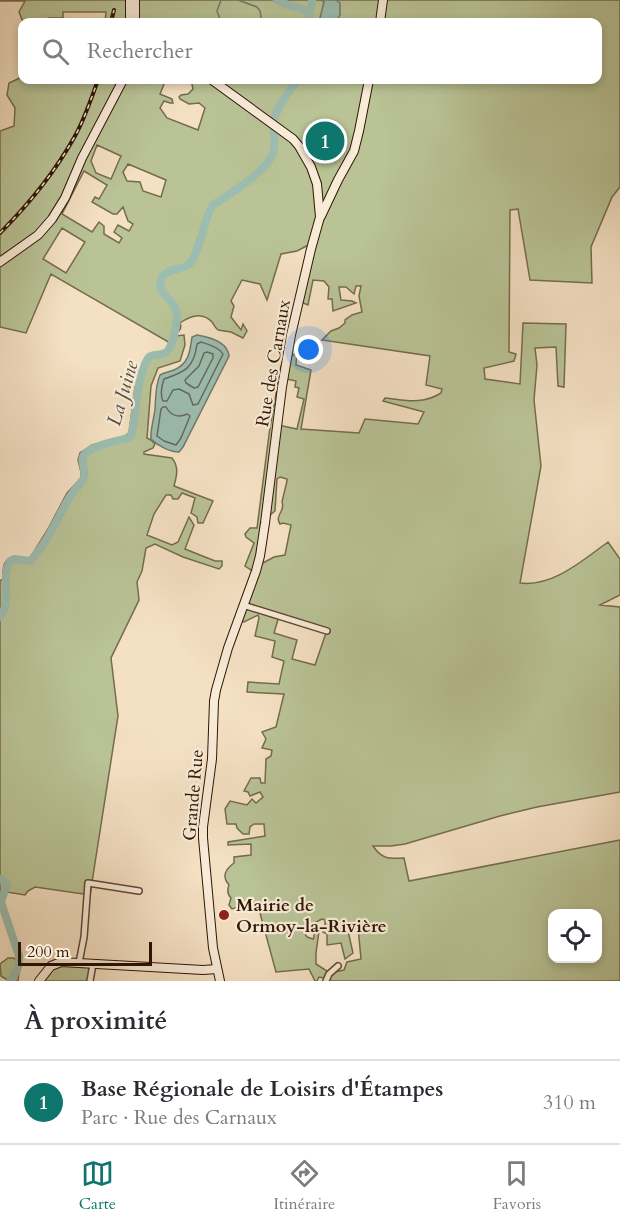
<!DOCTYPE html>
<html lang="fr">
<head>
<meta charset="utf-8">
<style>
  :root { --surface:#fff; --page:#f7f7f7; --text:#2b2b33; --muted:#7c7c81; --line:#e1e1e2; --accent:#0f766e }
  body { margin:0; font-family:Cardo,serif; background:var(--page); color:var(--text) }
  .controls { position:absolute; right:18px; bottom:18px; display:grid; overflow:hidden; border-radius:12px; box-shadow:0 3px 9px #0003 }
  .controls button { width:54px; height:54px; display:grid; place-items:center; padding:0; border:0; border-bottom:2px solid var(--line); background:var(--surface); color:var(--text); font:30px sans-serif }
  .scale { position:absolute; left:18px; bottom:15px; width:134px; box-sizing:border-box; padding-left:6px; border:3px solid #301603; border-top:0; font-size:16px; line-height:21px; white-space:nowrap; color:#301603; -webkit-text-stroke:4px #f8ebd8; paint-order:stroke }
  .you { position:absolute; left:309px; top:350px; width:21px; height:21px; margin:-15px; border:4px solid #fff; border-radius:50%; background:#1a73e8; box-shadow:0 0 0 9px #1a73e833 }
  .badge { display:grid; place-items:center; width:39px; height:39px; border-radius:50%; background:var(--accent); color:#fff; font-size:20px; font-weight:700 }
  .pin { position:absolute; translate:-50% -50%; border:3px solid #fff; box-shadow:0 2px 6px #0006 }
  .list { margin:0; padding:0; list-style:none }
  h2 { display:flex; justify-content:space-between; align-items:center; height:78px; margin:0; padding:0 24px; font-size:26px }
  h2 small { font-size:20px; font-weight:400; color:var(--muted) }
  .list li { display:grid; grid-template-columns:39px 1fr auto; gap:18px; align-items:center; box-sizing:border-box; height:84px; padding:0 24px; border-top:2px solid var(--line) }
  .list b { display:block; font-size:22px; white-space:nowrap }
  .list p { margin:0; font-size:20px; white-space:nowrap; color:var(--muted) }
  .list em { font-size:20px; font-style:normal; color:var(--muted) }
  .icon { flex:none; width:33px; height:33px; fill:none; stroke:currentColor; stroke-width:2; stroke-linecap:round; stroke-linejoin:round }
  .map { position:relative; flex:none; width:620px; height:981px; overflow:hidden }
  .search { position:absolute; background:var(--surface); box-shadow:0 3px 9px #0003; left:18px; right:18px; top:18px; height:66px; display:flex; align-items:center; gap:15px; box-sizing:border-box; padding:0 21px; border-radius:12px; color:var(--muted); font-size:22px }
  .sheet { height:162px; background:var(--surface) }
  nav { display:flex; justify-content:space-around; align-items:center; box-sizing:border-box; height:84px; border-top:2px solid var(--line); background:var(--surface); font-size:16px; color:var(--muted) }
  nav a { display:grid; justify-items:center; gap:3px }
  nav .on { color:var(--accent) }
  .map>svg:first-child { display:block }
  .green { fill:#b9c396; stroke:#746c4c; stroke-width:1.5; fill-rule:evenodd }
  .water { fill:#9cbdb0; stroke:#717a6b; stroke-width:1.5 }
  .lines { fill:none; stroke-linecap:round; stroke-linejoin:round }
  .shore { stroke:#666a5a; stroke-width:1.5 }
  .stream { stroke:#717a6b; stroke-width:1.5 }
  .river { stroke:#9cbdb0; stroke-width:8 }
  .street-casing { stroke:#614833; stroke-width:8 }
  .secondary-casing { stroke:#301603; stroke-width:10 }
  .street { stroke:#f8ebd8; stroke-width:5 }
  .secondary { stroke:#f8ebd8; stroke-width:8 }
  .rail-casing { stroke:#301603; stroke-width:4 }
  .rail { stroke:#f8ebd8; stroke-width:1.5; stroke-dasharray:4.5; stroke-linecap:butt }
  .poi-dot { fill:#8f2418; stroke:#f8ebd8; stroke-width:2 }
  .labels { text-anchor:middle; stroke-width:4.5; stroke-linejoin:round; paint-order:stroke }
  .street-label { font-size:18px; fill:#301603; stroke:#f8ebd8 }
  .poi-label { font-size:18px; font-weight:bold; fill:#301603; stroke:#f8ebd8; text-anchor:start }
  .water-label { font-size:20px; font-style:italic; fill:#565040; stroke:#f8ebd8 }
</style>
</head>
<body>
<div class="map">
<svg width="620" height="981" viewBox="0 0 620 981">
  <rect width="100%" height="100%" fill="#f4e0c3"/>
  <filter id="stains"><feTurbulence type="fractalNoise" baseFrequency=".00333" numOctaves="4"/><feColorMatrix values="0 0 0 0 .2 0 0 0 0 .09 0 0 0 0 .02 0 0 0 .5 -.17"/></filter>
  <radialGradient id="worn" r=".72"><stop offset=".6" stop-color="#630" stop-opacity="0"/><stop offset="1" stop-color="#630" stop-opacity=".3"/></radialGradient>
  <!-- green -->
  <g class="green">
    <path d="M0,0H620V187L612,197L591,247L592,283L530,280L518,209L510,210L509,352L516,354L514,361L484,368L485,379L520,384L523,323L566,324L564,387L558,386L556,347L535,348L537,365L534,400L541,466L520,583C553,587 583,560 608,542L620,559V595L600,605L620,607V792L537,807L500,816L405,844L391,846H373C382,859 388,859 404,858L409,881L620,840V981H329L330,975L334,972L344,970L347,962L361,959L358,927L348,931L353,953L345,959L341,943L327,945V934L323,932V929L325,926V920L322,919C315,923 306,925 305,934L307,937L313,939L314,937V929H318L319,931L316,953V964L327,971L324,978L319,977L317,981H315L309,969L276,972L257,902L232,909L229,905L231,898C227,894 227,890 229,885C221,876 226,869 234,863V857L251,855V844L228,845V842L265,836L264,824H254L250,827L249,834H243L237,828L236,824H227L225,809L230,801L247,805L252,799L256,803L263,797L260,792L250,796L248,792L244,791L251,778H260L261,783H265L266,759L271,756L272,750L262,748L266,739L262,732L276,727L284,694L247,692L248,682L279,684L284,661L272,657L275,641L255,636L259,618L258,615L244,622L240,621L257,574L245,566L254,543L246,537L245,534L250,528H257L270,427L281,366L297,352L296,365L311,370L301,429L359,433L365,419L418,424L424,412L383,401L385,398C406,400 422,405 441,393L442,389L426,385L430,356L322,340L331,331L339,328L345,323V320L352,315L362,312L359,296L361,286H356L354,294L346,287H339L341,300L352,301L356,303L333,311L332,299H328L329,287L324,281L313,280L308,305L301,302L316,241L297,251L281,254L267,300L260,284L242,280L231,301L234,306L231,317L241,330L243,324L247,331L243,338L231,332L218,330C215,328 214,325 212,322C202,311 190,316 180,323C182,328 180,331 176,333V336L184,335L185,345L180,361L158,368L151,386L147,438L151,440L155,444L153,448L144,452V454L172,458C179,467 177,475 174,486L213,501L203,523H198L197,517L191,513L195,498L182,493L178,499H173L171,495H166L154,514L147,535L172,545L178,542L189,517L194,525L185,549L215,561H222V566L219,569L183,557L155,544L146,548L142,571L137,582L139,600L111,658L118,716L90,895L35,887L28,891L25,895L7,892L4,902L0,904V581L3,579C2,551 12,561 30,558L48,529L67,493L81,478V472L78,460L80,453L92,445L123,437L129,433L135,387H139C140,379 143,359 151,355C162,350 165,358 172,344L51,274L26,333L0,327V131L14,126L15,108L7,95L9,83L22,77V80H157L164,84L160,94L172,99L173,103H170L164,101L160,108L167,118L198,130L205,108L199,103L189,104L180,99L179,97L181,95L188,94L193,89L191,80H598V22H99H105L106,12H63V18H49V22H23L19,12L25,1H0ZM97,145L121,156L111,179L96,173L91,161ZM128,164L166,180L161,197L143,191L140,182L127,181L123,172ZM84,171L107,185L99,199L95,197L92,202L113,214H117L123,207L128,221L133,224L129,231L118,225L114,232L122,238L119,243L104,234V226L99,222L92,232L62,214ZM62,228L85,242L66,273L43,259ZM287,379L296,381L295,387L299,388L297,397L304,399L297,429L278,425ZM280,477L287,479V481L282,502C286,511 274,515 280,524L283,523L291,525L285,555L274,557L261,564L269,516L275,511L277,479ZM279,616L327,630L315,665L292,659L297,640L274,633ZM552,914H598V958H552Z"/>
    <polygon points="8,958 14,958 20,965 18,981 9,981 1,976 0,964"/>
    <polygon points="63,966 90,966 88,981 43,981 52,968"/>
  </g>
  <!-- water -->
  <g class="water">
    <polygon points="321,0 336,0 340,3 340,15 336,22 319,22 324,2"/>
    <path d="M197,335C209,337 228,342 229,356L183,447L179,452C170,452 158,446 151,439C150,430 154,419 155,409C156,398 155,386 160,375C165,372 169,372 174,370C189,364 190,351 192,337Z"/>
  </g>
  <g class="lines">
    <!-- shore -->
    <g class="shore">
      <path d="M201,342C208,344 219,347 223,354L198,404L193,405L189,394L179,389L173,390L167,401H163C160,395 162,385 164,379C185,372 194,368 197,344Z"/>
      <polygon points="207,352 213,354 213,358 198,387 194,388 186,383 185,380 199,366 204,353"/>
      <path d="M163,407H166C171,416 179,418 187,414L190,416L181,438L176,445L164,441L157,436L161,409Z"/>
    </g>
    <!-- stream -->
    <g class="stream">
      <polyline points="238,0 257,7 260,11 262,22"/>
      <polyline points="221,22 217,11 221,0"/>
    </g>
    <!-- river -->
    <g class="river">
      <path d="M277,0C287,6 299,8 309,12"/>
      <polyline points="308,22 312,0"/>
      <path d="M0,617C13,600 0,578 10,561L14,559L30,561C47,543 57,519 69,498C73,491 79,486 83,480C88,471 78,460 85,454C93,445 117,441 128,438L131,436C137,413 135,388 144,367C150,350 153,358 165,353C173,350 179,317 176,310C173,301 164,296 160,287L162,277C170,267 179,271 188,265C199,256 204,219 212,206C229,194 265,173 273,154C277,142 271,128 275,116C279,103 290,91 297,80"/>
      <path d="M0,879L7,884L1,902L19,956C20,967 16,973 10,981"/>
    </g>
    <!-- street casing -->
    <g class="street-casing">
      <g id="street">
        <polyline points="243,605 327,631"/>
        <polyline points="79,963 84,937 88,883 139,891"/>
        <polyline points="90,981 93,964"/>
        <polyline points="326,981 329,974 338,966"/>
      </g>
    </g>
    <!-- secondary casing -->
    <g class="secondary-casing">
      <g id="secondary">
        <polyline points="130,22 130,0"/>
        <polyline points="135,22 135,0"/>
        <polyline points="380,22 383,0"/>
        <polyline points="212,80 293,139 299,146 311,167 317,184 320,217 311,249 291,335 282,387 265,523 260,556 256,571 228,648 216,690 214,701 212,759 203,827 203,838 213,948 220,981"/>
        <polyline points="321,216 338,180 354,151 359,131 369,80"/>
        <polyline points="0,262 38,235 52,219 65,198 82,158 123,80"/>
        <polyline points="39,981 51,966 61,962 203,970 217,969"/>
      </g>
    </g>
    <!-- street -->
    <use href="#street" class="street"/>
    <!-- secondary -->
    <use href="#secondary" class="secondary"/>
    <!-- rail casing -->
    <g class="rail-casing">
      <g id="rail">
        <polyline points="111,22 114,10"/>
        <path d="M0,233C29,204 55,172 75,136C85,118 91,99 98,80"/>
      </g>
    </g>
    <!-- rail -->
    <use href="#rail" class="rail"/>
  </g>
  <!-- markers -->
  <circle class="poi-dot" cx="224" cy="915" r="6"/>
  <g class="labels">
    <!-- street labels -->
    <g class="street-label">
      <text transform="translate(273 363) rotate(-80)" y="6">Rue des Carnaux</text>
      <text transform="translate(193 795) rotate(-85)" y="6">Grande Rue</text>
    </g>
    <!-- poi labels -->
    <g class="poi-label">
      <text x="236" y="911">Mairie de<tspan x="236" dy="21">Ormoy-la-Rivière</tspan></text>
    </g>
    <!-- water labels -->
    <g class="water-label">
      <text transform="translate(122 393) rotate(-74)" y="7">La Juine</text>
    </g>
  </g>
  <rect width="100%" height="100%" filter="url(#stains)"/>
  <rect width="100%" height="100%" fill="url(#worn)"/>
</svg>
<div class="controls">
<button><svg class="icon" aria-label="locate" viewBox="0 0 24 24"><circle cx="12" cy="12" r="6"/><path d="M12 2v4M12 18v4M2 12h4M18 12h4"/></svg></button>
</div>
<div class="scale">200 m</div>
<div class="you"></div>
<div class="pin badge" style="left:325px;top:141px">1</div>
<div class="search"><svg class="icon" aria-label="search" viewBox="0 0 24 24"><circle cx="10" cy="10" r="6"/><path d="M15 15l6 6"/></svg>Rechercher</div>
</div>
<section class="sheet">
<h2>À proximité<small></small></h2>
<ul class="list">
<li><span class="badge">1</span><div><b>Base Régionale de Loisirs d'Étampes</b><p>Parc · Rue des Carnaux</p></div><em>310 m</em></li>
</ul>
</section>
<nav>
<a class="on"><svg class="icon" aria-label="map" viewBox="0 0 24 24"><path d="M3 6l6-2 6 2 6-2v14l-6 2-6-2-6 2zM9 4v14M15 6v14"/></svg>Carte</a>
<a><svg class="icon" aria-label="directions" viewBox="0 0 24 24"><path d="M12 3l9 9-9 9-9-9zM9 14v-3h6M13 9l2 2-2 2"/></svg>Itinéraire</a>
<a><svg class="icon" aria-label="saved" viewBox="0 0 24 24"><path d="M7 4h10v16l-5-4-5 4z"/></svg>Favoris</a>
</nav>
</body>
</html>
